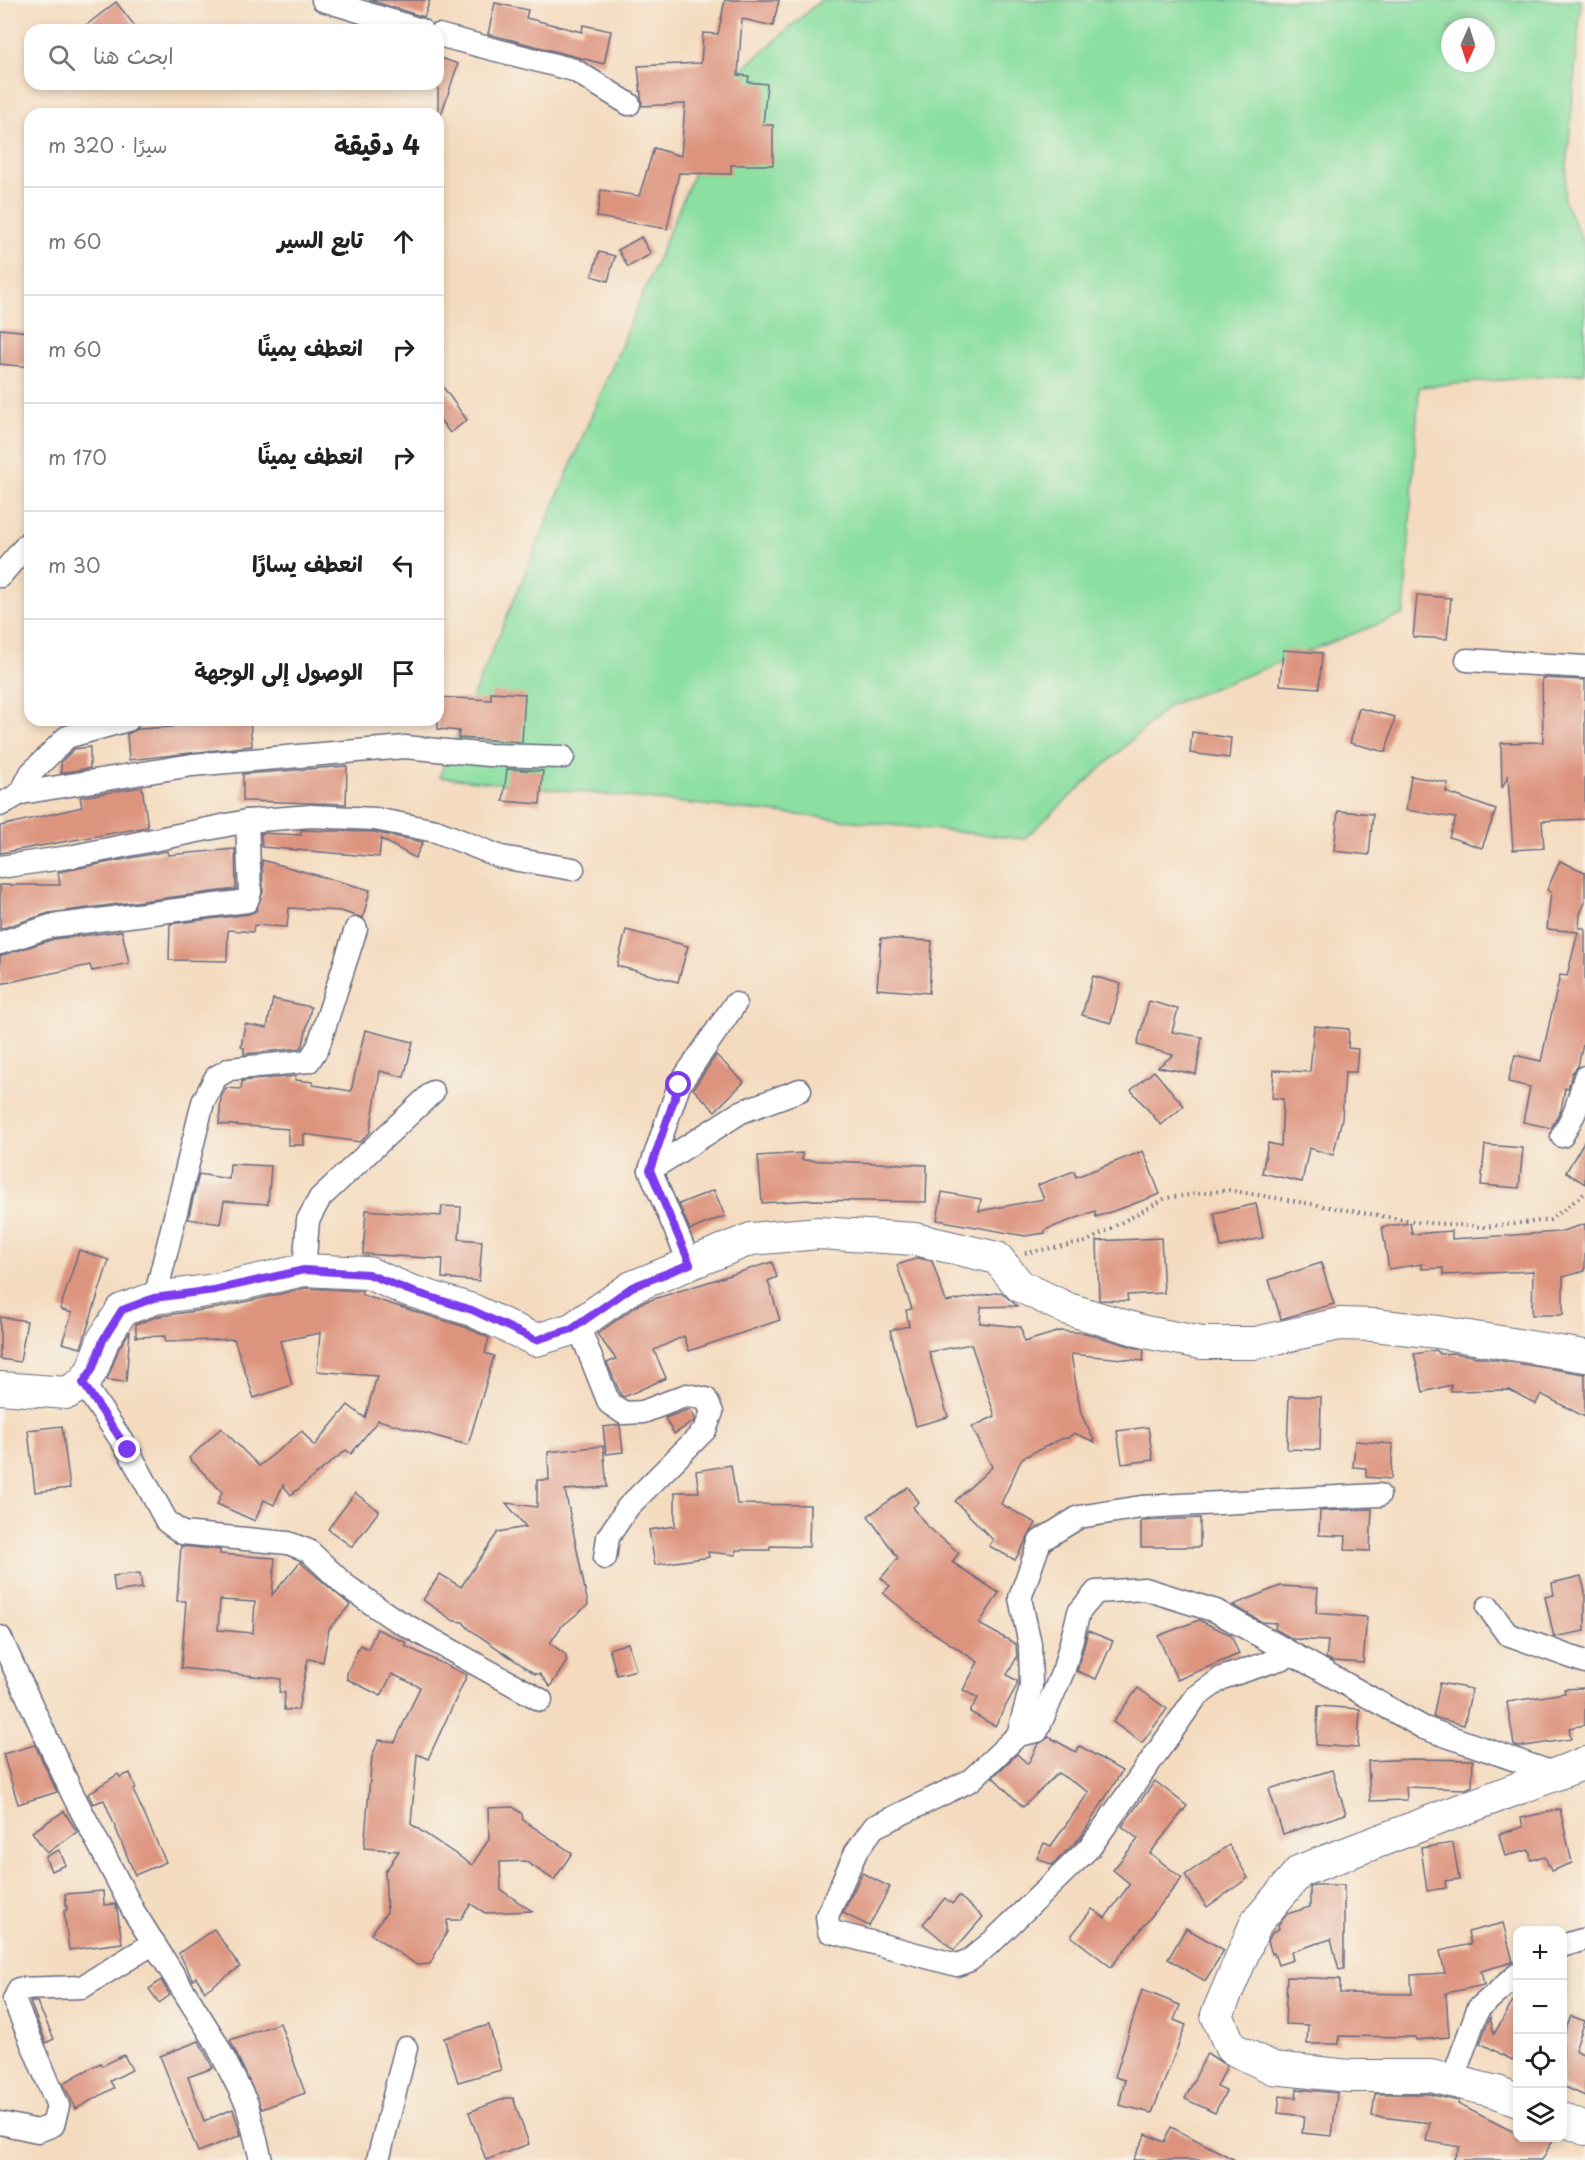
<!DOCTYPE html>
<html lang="ar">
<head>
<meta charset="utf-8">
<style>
  :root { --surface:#fff; --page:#f6f6f6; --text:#222; --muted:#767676; --line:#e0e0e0 }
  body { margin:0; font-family:"Playpen Sans","Playpen Sans Arabic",sans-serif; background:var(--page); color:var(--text); direction:rtl }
  .controls { position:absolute; right:18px; bottom:18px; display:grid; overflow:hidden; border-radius:12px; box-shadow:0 3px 9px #0003 }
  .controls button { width:54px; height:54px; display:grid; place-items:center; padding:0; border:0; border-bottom:2px solid var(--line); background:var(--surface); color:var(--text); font:30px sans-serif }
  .compass { position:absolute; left:1441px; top:18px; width:54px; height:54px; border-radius:50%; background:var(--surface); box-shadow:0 3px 9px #0003; rotate:183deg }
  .stop { position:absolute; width:18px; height:18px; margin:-14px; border:4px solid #7c3aed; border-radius:50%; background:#fff }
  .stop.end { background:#7c3aed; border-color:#fff; box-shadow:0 2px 6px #0008 }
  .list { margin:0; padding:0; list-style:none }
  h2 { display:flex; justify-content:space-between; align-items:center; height:78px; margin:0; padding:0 24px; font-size:26px }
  h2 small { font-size:20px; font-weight:400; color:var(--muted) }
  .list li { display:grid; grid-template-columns:39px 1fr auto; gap:18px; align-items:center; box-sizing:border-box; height:108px; padding:0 24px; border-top:2px solid var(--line) }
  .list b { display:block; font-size:22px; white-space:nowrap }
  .list em { font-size:20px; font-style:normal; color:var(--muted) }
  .icon { flex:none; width:33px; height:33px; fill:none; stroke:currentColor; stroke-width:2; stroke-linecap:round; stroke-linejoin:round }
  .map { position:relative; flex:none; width:1585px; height:2160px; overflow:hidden; direction:ltr }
  .search { position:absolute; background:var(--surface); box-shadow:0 3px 9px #0003; left:24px; top:24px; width:420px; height:66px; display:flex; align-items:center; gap:15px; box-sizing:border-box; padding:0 21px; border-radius:18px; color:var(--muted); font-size:22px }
  .panel { position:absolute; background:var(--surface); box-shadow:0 3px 9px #0003; left:24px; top:108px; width:420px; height:618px; border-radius:18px; direction:rtl }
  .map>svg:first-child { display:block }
  .green { fill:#8bdfa1; stroke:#538780; stroke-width:1.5; fill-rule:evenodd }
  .building { fill:#dd947f; fill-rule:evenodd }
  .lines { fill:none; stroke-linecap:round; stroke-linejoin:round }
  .street-casing { stroke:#676b80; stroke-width:25 }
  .secondary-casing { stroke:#676b80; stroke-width:34 }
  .path { stroke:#676b80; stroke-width:4; stroke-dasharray:1.5 4.5; stroke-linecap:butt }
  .street { stroke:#fff; stroke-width:22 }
  .secondary { stroke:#fff; stroke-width:32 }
  .route { stroke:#7c3aed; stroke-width:8 }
</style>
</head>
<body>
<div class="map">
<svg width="1585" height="2160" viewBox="0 0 1585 2160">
  <rect width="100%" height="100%" fill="#f7f3e8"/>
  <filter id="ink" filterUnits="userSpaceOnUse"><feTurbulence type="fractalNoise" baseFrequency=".0167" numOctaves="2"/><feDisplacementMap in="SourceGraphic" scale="12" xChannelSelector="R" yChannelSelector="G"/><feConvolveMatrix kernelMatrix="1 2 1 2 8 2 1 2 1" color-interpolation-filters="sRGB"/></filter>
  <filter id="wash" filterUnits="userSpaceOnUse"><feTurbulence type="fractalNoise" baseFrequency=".008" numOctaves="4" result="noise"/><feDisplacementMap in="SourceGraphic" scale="24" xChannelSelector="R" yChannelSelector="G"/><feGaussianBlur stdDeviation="1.35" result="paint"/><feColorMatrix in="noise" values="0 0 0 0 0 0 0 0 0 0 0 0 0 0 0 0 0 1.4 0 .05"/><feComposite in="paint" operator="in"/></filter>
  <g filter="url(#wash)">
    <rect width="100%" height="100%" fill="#f4dbbf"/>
    <!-- green -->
    <path class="green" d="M821,0H1581L1564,200L1585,247V373L1419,387L1404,614L1170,705L1024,839L439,777L735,76ZM1450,27H1486V63H1450Z"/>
    <g id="blocks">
      <!-- building -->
      <g class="building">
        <polygon points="369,0 430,0 424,17"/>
        <polygon points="725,0 779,0 773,26 742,19 738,75 749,76 748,82 767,84 763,125 773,125 773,165 731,165 731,174 679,173 667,229 597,217 601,190 639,196 654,148 681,156 685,104 642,106 638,66 701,63 703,33 718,34"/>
        <polygon points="116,2 138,30 80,30"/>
        <polygon points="495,3 528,10 526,18 582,32 583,25 611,31 604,64 488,34"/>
        <polygon points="438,57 458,64 441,115 438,115"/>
        <polygon points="641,237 651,254 628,267 618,250"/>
        <polygon points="599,252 615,256 608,281 592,276"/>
        <polygon points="0,329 30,332 30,367 0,364"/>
        <polygon points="438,380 467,420 450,433 438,417"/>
        <polygon points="1417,595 1451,598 1447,639 1413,637"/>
        <polygon points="1283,650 1322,653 1319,688 1280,685"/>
        <polygon points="1542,678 1585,680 1585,819 1542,821 1544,848 1513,850 1508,776 1502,788 1501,743 1543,742"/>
        <polygon points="491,692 525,694 522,742 458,738 459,731 438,729 438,697 491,700"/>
        <polygon points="1359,708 1395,717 1386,752 1350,743"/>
        <polygon points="171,720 250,720 252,746 129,760 127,734 138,729 172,727"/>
        <polygon points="1192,732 1231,738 1229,758 1190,753"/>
        <polygon points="90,747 90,768 61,773 61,762 74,749"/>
        <polygon points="347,766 346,804 243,801 243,774"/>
        <polygon points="507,769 543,771 540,804 503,801"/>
        <polygon points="1411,776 1448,783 1446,792 1496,810 1482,848 1449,837 1456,818 1406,810"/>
        <polygon points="142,787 148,827 0,853 0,826 82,807 80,797"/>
        <polygon points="1338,811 1373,814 1369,855 1334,851"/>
        <polygon points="301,830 373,832 423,842 415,858 381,839 379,857 262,847 261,833 301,835"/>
        <polygon points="235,849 236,889 49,913 0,929 0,885 60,885 58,872 167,851 168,855"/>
        <polygon points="262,860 370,890 363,918 340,911 289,908 287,927 254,925 253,932 228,930 227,961 169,960 170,924 249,914 256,911 263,892"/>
        <polygon points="1560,861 1585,872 1585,903 1580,914 1579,928 1585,928 1585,1036 1578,1066 1572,1073 1568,1089 1565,1088 1561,1110 1551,1128 1523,1122 1530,1087 1508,1082 1515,1055 1541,1061 1560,975 1567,976 1578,932 1547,929 1551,892 1547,890"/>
        <polygon points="626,930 688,946 678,982 617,966"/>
        <polygon points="122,931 129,963 92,971 90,965 0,984 0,956 54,939"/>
        <polygon points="881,938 932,941 929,993 877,989"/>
        <polygon points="1093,976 1121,984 1111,1023 1082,1015"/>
        <polygon points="273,999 311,1007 303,1045 301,1048 244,1054 244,1048 241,1047 245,1024 267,1028"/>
        <polygon points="1149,1001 1178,1009 1172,1032 1202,1037 1196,1074 1158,1067 1173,1055 1137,1045"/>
        <polygon points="1314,1026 1349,1029 1348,1048 1358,1049 1356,1072 1345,1072 1342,1119 1333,1155 1309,1148 1302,1182 1262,1173 1268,1143 1281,1146 1283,1099 1272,1098 1274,1070 1310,1072"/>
        <polygon points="365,1030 413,1042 404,1077 380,1071 370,1132 360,1142 304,1134 304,1145 288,1145 288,1129 219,1124 221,1097 226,1088 241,1089 242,1081 296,1076 295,1080 313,1082 313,1085 351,1091"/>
        <polygon points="716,1055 744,1082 715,1111 693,1089"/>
        <polygon points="1154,1071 1184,1106 1161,1125 1131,1090"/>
        <polygon points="1585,1140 1585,1184 1566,1172"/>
        <polygon points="1485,1145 1523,1148 1519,1188 1481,1185"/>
        <polygon points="1143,1151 1160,1194 1128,1206 1096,1217 1095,1211 1045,1230 1045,1233 1025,1236 937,1220 942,1192 981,1199 979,1211 1044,1199 1038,1185 1074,1171 1076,1177"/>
        <polygon points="802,1153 802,1160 927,1165 926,1202 810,1200 762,1203 758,1156"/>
        <polygon points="230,1164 271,1166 268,1204 224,1201 220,1224 188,1219 199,1174 229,1179"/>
        <polygon points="714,1190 725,1216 690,1230 679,1204"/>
        <polygon points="1256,1204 1263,1238 1221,1247 1214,1213"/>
        <polygon points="442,1206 461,1207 459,1239 482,1241 479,1281 442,1278 443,1259 363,1254 366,1210 441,1216"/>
        <polygon points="1410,1223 1412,1234 1452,1231 1452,1239 1559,1232 1585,1224 1585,1271 1563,1277 1563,1315 1532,1315 1533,1271 1443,1275 1443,1268 1422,1269 1422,1264 1389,1269 1382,1227"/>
        <polygon points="1161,1238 1164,1293 1127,1295 1128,1301 1099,1300 1097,1241"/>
        <polygon points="79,1250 109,1260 81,1348 62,1343 72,1313 60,1309"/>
        <polygon points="918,1258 932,1261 946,1302 1001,1292 1017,1306 981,1307 980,1323 1021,1327 1024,1342 1060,1331 1085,1333 1144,1350 1143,1361 1071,1354 1081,1414 1095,1442 1074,1433 1068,1438 1061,1439 1022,1458 1001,1504 1036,1523 1015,1560 989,1546 993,1540 955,1501 992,1467 972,1427 995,1416 971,1344 929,1352 948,1417 916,1426 890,1330 909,1326 906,1310 912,1309 897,1265"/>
        <polygon points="772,1262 777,1277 768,1281 780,1320 689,1351 684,1336 654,1350 666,1378 624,1397 621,1395 607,1363 616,1359 597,1334 641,1303"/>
        <polygon points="1321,1263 1334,1304 1281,1319 1269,1280"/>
        <polygon points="306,1288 362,1291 362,1295 465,1327 489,1338 485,1353 494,1356 468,1445 378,1420 351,1454 346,1450 291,1495 283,1485 274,1505 264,1500 255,1521 217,1504 222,1492 189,1458 221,1428 259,1466 302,1431 314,1446 348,1405 365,1418 377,1376 317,1371 320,1333 280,1341 292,1385 254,1398 234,1339 165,1342 165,1336 136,1337 136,1324 159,1316 218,1308"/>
        <polygon points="0,1317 27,1321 20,1362 0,1359"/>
        <polygon points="130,1331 126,1382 107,1380 119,1348"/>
        <polygon points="1436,1350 1440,1354 1453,1353 1585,1374 1585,1417 1541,1394 1536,1404 1510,1390 1451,1391 1451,1385 1423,1392 1414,1354"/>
        <polygon points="1289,1396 1321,1397 1320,1450 1287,1449"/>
        <polygon points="690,1409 695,1418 693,1422 674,1434 665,1418"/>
        <polygon points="620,1425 623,1452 606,1454 603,1427"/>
        <polygon points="62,1426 70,1488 35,1492 28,1430"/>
        <polygon points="1148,1427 1153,1460 1122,1464 1117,1431"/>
        <polygon points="1355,1441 1393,1444 1391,1479 1366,1477 1366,1468 1353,1467"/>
        <polygon points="603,1446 607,1487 565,1490 588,1605 561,1627 550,1643 565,1654 567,1661 550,1687 540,1674 535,1674 469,1629 463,1622 454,1621 423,1600 440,1574 461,1587 498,1532 526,1527 506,1503 537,1507 537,1480 549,1480 548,1452"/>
        <polygon points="731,1465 737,1504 810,1505 809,1547 770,1546 770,1550 736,1550 736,1555 708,1552 709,1557 655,1565 649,1530 675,1526 675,1492 699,1492 696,1471"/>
        <polygon points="908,1487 919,1502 913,1507 927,1526 959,1553 952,1562 999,1593 979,1624 1016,1644 1017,1657 1007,1675 1017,1681 1017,1685 995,1726 970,1712 978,1698 963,1690 978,1662 923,1626 883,1593 890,1586 881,1578 898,1558 868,1516"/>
        <polygon points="355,1493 379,1511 352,1547 328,1529"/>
        <polygon points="1372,1509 1370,1551 1345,1550 1346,1536 1319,1535 1320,1511"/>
        <polygon points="1200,1518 1200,1547 1141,1547 1141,1521"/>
        <path d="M181,1546L220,1550V1554L275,1558L272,1595L300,1562L350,1605L329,1629L323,1662L308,1659L298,1710H284L285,1693L279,1692L281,1679L181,1668L186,1601H177ZM220,1600L255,1602L253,1633L218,1630Z"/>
        <polygon points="140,1573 142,1588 115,1592 113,1576"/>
        <polygon points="1581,1576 1585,1591 1585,1631 1554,1637 1545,1597 1554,1595 1552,1583"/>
        <polygon points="1280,1586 1318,1588 1316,1613 1367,1617 1363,1663 1332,1661 1326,1658 1328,1641 1293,1639 1275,1629 1276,1623 1262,1622 1233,1605"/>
        <polygon points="1199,1620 1231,1635 1239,1654 1177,1680 1158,1636"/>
        <polygon points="377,1629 407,1643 405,1646 467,1675 428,1759 417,1754 411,1824 472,1865 489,1839 488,1808 513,1807 522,1814 523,1820 572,1853 554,1880 525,1861 500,1862 501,1890 532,1911 485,1913 471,1904 460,1920 447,1920 447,1932 430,1964 417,1965 371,1934 387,1912 385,1872 399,1851 364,1848 372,1756 379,1740 395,1742 420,1687 392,1674 381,1696 347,1679 347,1673 360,1645 368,1649"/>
        <polygon points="1088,1631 1113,1641 1096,1679 1077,1671"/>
        <polygon points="628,1643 636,1670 617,1675 609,1649"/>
        <polygon points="1440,1683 1472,1689 1464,1725 1433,1717"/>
        <polygon points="1138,1688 1167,1709 1142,1743 1113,1722"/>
        <polygon points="1585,1688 1585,1725 1569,1728 1571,1739 1519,1747 1514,1745 1507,1702 1565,1693 1564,1689"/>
        <polygon points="1318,1706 1360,1709 1358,1748 1316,1745"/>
        <polygon points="1049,1737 1076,1752 1080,1746 1122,1771 1081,1837 1052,1865 1037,1858 1044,1843 1051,1846 1089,1792 1058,1773 1023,1807 993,1777 1017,1754 1028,1764 1038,1744"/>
        <polygon points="35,1745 57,1792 18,1804 3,1754"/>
        <polygon points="1416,1759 1473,1760 1472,1786 1466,1789 1406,1787 1407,1800 1370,1801 1368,1761"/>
        <polygon points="1332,1770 1346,1814 1283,1834 1269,1789"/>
        <polygon points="130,1773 136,1789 133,1790 166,1862 135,1875 104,1800 93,1804 88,1794 118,1774 120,1777"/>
        <polygon points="1155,1781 1187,1806 1150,1853 1182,1878 1111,1967 1071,1936 1092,1909 1105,1918 1130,1884 1113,1870 1138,1839 1122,1826"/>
        <polygon points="1560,1809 1572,1863 1551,1871 1545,1857 1531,1860 1529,1850 1505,1856 1499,1834 1523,1827 1521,1818"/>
        <polygon points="64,1811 77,1832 47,1853 32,1832"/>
        <polygon points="1453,1843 1459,1879 1445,1881 1446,1888 1427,1891 1421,1848"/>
        <polygon points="1229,1845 1248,1878 1207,1907 1185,1875"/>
        <polygon points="59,1850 66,1865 51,1871 45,1857"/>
        <polygon points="862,1873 890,1887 869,1926 843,1913"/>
        <polygon points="1314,1885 1344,1885 1344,1969 1339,1970 1331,1939 1291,1952 1293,1960 1278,1965 1274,1953 1272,1954 1268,1941 1272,1933 1279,1929 1278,1925 1287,1914 1310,1907 1310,1887"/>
        <polygon points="103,1891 104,1905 115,1904 117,1909 122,1943 69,1950 64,1911 67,1910 65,1894"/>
        <polygon points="959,1896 983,1917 954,1950 923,1924 945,1898 952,1904"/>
        <polygon points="1503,1923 1513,1962 1481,1971 1484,1985 1446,1993 1449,2037 1416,2040 1415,2037 1339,2036 1339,2044 1307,2044 1308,2025 1285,2024 1287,1977 1340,1979 1340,1993 1412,1994 1411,1975 1445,1973 1440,1951 1471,1944 1468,1932"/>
        <polygon points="1186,1928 1224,1950 1205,1981 1168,1959"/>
        <polygon points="214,1929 240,1967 205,1991 196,1977 193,1980 179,1953"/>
        <polygon points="161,1980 170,1995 159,2003 149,1989"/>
        <polygon points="1142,1990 1180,2005 1174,2020 1186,2025 1152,2113 1119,2105 1125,2080 1115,2077"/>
        <polygon points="1518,1993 1518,2063 1480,2043 1490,2017 1494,2034"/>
        <polygon points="30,2002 37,2002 54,2039 46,2043"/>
        <polygon points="1571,2016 1585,2021 1575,2050 1585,2055 1585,2096 1563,2086 1563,2037"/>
        <polygon points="280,2023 305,2093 262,2109 230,2040"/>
        <polygon points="489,2025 501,2070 458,2082 444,2038"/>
        <polygon points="199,2041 213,2068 188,2077 204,2121 233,2109 241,2135 198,2152 160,2056"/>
        <polygon points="1207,2053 1227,2066 1217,2087 1226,2091 1215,2113 1185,2099"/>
        <polygon points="124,2055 132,2070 110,2081 114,2088 76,2109 63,2083 100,2063 102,2066"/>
        <polygon points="1297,2089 1337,2093 1332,2136 1302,2133 1304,2116 1278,2113 1280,2096 1296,2098"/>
        <polygon points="1375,2094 1429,2094 1459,2101 1458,2104 1518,2134 1518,2138 1554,2138 1542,2160 1453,2160 1460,2147 1426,2141 1430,2123 1372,2116"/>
        <polygon points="506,2098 513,2098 529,2144 486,2160 469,2112"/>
        <polygon points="1171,2127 1235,2160 1133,2160 1146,2134 1164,2142"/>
      </g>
    </g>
  </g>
  <g filter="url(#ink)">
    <use href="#blocks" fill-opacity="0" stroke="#676b80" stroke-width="1.5"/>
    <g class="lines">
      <!-- street casing -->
      <g class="street-casing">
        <g id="street">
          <polyline points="323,0 421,30"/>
          <polyline points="438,35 574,70 629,104"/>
          <polyline points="0,576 30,541"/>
          <polyline points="1467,660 1585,667"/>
          <polyline points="21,793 192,765 405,747 489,755 563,757"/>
          <polyline points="0,805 21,793 31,773 67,737 128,720"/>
          <polyline points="0,867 69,857 247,821 311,816 375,819 436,831 501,857 573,869"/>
          <polyline points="0,943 51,926 247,901 250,892 247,821"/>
          <polyline points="1562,1136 1575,1112 1585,1077"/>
          <polyline points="650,1170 741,1112 800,1090"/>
          <polyline points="690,1264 650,1170 679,1085 735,1004"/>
          <polyline points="304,1270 308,1220 320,1198 433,1092"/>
          <polyline points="155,1298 203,1102 216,1077 230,1069 309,1061 318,1047 356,929"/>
          <polyline points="578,1325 609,1403 624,1413 643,1412 687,1395 706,1399 712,1412 705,1430 628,1507 608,1537 605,1558"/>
          <polyline points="83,1383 128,1450 167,1522 182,1533 288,1543 309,1551 345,1585 391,1617 541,1700"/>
          <polyline points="1488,1607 1507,1634 1585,1662"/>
          <polyline points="0,1637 72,1793 134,1912 214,2039 247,2104 261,2160"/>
          <polyline points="1292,1655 1222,1678 1196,1697 1091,1846 994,1940 970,1960 957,1965 829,1931 827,1916 856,1852 874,1827 971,1780 1018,1735 1031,1687 1030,1644 1020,1598 1040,1541 1079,1517 1141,1507 1379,1495"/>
          <polyline points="1018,1735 1037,1731 1064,1669 1079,1612 1096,1592 1145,1589 1216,1611 1424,1728 1559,1775"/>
          <polyline points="1562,1946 1585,1939"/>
          <polyline points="1452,2081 1478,2009 1518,1974"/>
          <polyline points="0,2123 38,2131 53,2125 58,2106 14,2000 19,1989 82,1987 154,1943"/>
          <polyline points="378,2160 406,2048"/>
        </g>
      </g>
      <!-- secondary casing -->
      <g class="secondary-casing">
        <g id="secondary">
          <polyline points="0,1388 67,1393 83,1383 92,1370 103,1340 122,1310 155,1298 214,1290 304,1270 368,1273 408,1290 472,1310 536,1340 572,1329 632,1287 751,1239 819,1233 915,1239 997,1258 1020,1286 1068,1309 1145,1332 1202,1343 1255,1343 1340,1324 1374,1325 1438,1332 1585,1356"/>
          <polyline points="1518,2100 1497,2092 1431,2076 1349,2076 1273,2068 1231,2048 1217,2015 1256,1923 1300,1871 1585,1763"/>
          <polyline points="1562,2119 1585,2129"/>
        </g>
      </g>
      <!-- path -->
      <polyline class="path" points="1025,1253 1086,1242 1166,1198 1228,1190 1418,1222 1483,1227 1550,1220 1585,1193"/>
      <!-- street -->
      <use href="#street" class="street"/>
      <!-- secondary -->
      <use href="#secondary" class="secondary"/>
    </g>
  </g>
  <g class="lines" filter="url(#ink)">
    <!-- route -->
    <polyline class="route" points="128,1450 83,1383 92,1370 103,1340 122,1310 154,1298 214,1290 304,1270 368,1274 408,1290 472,1310 536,1340 572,1329 632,1287 690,1264 650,1170 679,1085"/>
  </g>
</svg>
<div class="controls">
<button>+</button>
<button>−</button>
<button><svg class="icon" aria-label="locate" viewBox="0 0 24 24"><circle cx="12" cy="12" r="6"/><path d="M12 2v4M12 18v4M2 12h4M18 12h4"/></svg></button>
<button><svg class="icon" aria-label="layers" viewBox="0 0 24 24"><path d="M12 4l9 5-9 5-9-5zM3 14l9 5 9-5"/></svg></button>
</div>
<svg class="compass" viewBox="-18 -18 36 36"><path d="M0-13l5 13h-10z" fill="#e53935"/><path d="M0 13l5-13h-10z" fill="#767676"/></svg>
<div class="stop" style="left:679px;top:1085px"></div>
<div class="stop end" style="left:128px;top:1450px"></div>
<div class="search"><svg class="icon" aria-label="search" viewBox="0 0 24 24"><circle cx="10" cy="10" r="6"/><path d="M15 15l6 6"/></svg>ابحث هنا</div>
<section class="panel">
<h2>4 دقيقة<small>سيرًا · 320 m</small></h2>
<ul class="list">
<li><svg class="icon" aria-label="ahead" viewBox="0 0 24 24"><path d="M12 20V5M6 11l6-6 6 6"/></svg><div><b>تابع السير</b></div><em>60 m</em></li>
<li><svg class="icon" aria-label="right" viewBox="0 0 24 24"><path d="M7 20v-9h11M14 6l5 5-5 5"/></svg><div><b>انعطف يمينًا</b></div><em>60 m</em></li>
<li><svg class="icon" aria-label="right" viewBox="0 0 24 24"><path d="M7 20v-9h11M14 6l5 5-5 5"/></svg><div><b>انعطف يمينًا</b></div><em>170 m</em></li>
<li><svg class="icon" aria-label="left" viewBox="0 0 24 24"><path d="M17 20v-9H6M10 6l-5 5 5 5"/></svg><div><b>انعطف يسارًا</b></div><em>30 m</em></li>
<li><svg class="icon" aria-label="arrive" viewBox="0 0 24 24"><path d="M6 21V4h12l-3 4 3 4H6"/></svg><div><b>الوصول إلى الوجهة</b></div></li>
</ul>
</section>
</div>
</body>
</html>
